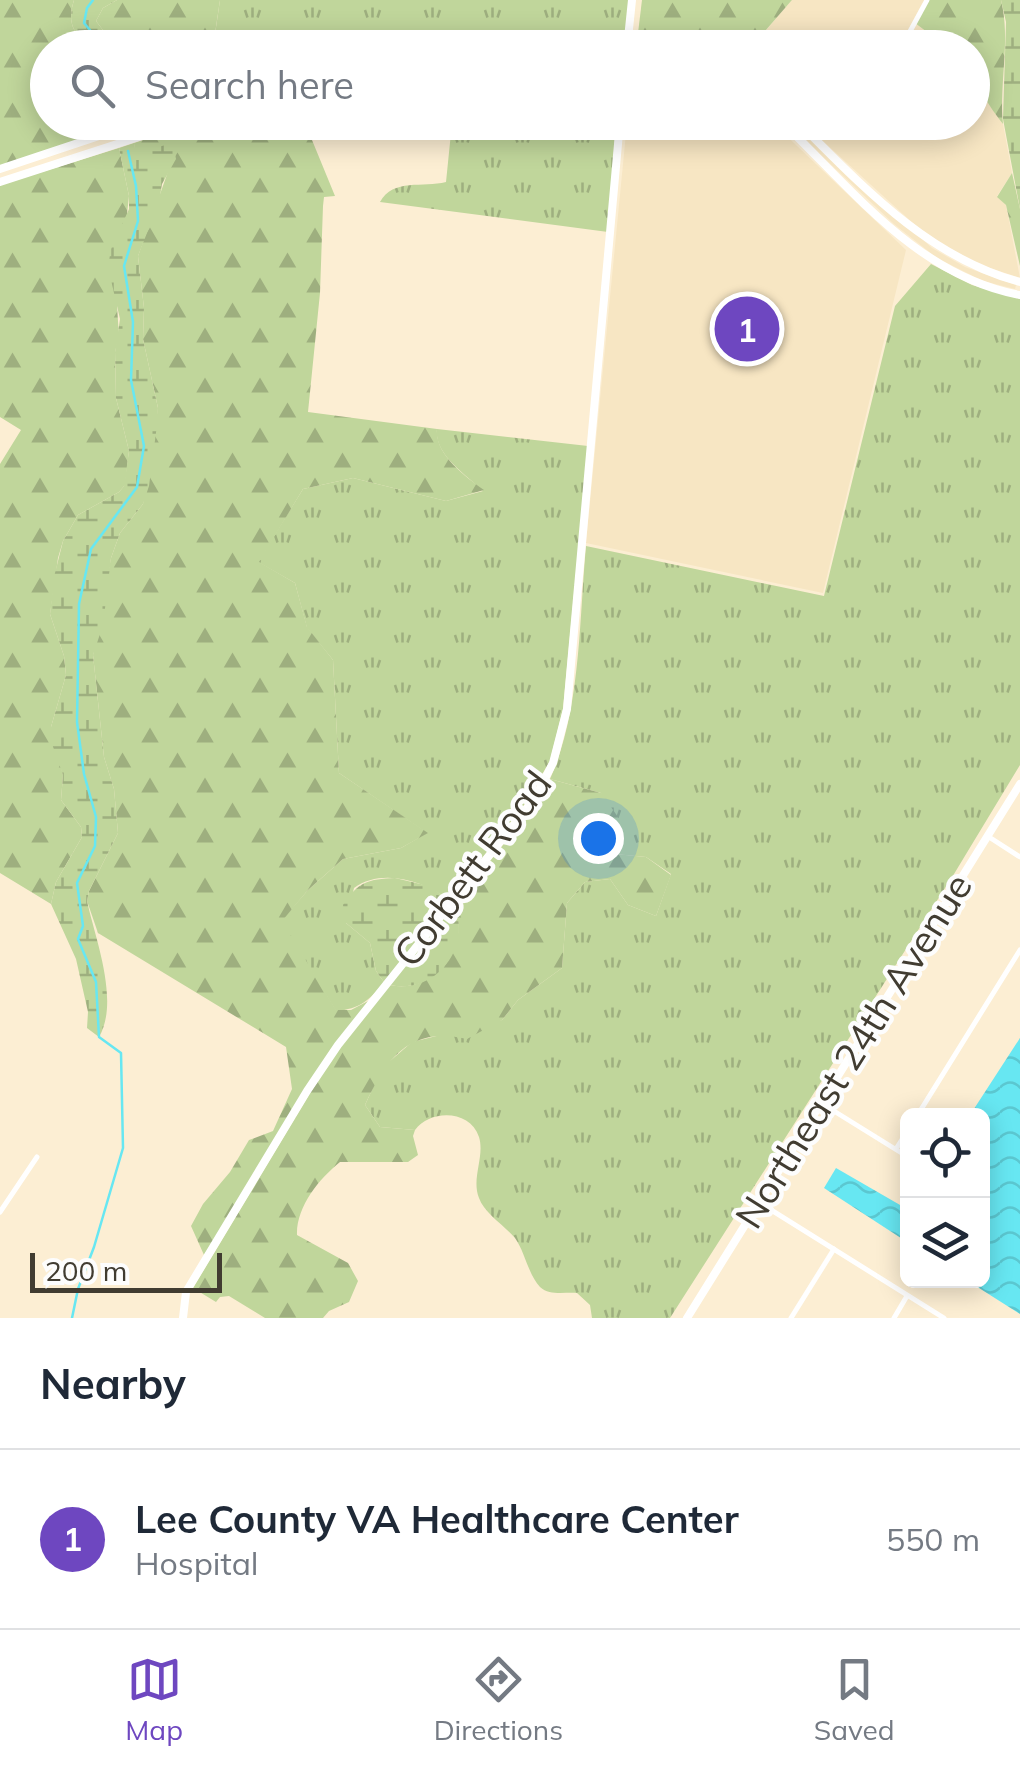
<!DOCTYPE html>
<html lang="en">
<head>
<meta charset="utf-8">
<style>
  :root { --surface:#fff; --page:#f6f6f7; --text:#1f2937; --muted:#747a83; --line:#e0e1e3; --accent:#6e47c0 }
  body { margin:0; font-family:Mulish,sans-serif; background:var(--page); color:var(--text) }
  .controls { position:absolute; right:30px; bottom:30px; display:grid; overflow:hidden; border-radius:15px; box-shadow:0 5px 25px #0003 }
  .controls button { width:90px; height:90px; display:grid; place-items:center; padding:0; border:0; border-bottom:2px solid var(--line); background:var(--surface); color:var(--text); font:50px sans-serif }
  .scale { position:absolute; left:30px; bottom:25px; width:192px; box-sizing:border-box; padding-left:10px; border:5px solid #413c31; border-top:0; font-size:28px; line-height:35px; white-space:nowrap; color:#413c31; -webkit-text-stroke:8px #fdfdfd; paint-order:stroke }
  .you { position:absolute; left:598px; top:838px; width:35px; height:35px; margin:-25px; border:8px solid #fff; border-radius:50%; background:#1a73e8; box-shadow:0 0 0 15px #1a73e833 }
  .badge { display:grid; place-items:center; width:65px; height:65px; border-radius:50%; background:var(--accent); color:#fff; font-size:32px; font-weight:700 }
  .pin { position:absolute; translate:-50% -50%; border:5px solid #fff; box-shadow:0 2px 10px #0006 }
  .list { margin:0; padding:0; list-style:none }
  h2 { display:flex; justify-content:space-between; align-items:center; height:130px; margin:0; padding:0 40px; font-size:42px }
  h2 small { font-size:32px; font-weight:400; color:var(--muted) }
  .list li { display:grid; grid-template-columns:65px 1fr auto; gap:30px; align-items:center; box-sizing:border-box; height:180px; padding:0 40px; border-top:2px solid var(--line) }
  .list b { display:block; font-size:38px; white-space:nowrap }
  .list p { margin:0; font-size:32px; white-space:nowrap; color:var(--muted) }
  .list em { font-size:32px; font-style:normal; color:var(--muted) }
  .icon { flex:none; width:55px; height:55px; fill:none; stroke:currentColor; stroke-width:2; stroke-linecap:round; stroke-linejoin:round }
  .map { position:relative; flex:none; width:1020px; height:1318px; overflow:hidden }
  .search { position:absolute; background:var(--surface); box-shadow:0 5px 25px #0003; left:30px; right:30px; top:30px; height:110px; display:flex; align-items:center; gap:25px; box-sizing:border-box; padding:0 35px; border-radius:55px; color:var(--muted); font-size:38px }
  .sheet { height:310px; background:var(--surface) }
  nav { display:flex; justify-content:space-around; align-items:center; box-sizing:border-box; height:140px; border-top:2px solid var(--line); background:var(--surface); font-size:28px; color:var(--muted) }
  nav a { display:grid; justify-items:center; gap:5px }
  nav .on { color:var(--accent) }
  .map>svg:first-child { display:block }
  .built { fill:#f7e6c3 }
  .grass { fill:url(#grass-tufts) }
  .forest { fill:url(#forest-firs) }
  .wetland { fill:url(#wetland-marsh) }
  .water { fill:url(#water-waves) }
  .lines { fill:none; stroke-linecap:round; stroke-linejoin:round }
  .stream { stroke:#67e7f2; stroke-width:2.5 }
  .street { stroke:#fff; stroke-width:5 }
  .secondary { stroke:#fff; stroke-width:8 }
  .labels { text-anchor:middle; stroke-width:9; stroke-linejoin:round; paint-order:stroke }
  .street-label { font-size:38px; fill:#413c31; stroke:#fdfdfd }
</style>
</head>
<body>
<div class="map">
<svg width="1020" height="1318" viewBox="0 0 1020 1318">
  <defs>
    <pattern id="grass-tufts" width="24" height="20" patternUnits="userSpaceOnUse" patternTransform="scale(2.5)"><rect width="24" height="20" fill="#c0d69b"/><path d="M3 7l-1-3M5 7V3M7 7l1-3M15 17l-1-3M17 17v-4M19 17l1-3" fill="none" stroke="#9eaf7f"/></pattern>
    <pattern id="forest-firs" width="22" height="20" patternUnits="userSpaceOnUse" patternTransform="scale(2.5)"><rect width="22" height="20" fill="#c0d69b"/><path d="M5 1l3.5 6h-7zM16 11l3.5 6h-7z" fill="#9eaf7f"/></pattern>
    <pattern id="wetland-marsh" width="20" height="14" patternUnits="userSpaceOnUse" patternTransform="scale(2.5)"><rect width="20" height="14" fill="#c0d69b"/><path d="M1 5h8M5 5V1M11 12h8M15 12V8" fill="none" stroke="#9eaf7f"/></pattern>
    <pattern id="water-waves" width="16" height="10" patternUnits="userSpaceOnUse" patternTransform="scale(2.5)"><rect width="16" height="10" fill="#67e7f2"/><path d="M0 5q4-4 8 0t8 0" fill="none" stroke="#5bc7d0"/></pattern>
  </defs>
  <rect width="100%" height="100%" fill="#fceed3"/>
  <!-- built -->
  <g class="built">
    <polygon points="792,0 925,0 915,23 947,47 751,48"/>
    <polygon points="973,72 985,99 1003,124 1012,173 997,196 1006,205 1020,278 969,261 926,235 803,123 972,122"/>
    <polygon points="627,123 773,123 906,250 823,593 586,543"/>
    <polygon points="787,123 793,123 932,248 965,267 1016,285 1015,289 983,281 937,258 894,224"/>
  </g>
  <!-- grass -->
  <g class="grass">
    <polygon points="220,0 629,0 624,47 467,41 384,48 213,48"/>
    <path d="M452,123H616L608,232L380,202C393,178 423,188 446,182Z"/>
    <path d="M931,264L972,285L1020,299V765L954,874L670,1318H592L590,1305L577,1293C564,1292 550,1296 540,1287C528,1274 525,1252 515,1238C505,1226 484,1213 479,1198C471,1178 485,1157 479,1137C470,1110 431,1109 415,1130L380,1127L365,1105L382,1068L412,1042L502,1020L518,1000L562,968L567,903L585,882L610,879L628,905L656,916L671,874L646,857L604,853L601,793L550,779C581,710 579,620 586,546L824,596L895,306Z"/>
    <path d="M437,429L588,446L563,709L550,761L524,805L449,900C423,880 381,868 354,888L346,923L370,943L376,971L384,982C370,1000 360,1009 336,1011L281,921L308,890L343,859L401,848L427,833L339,773L333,660L307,628L295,583L258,562L303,489L353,478L446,501L483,491C466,474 434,455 437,429Z"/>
  </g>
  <!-- forest -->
  <g class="forest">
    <path d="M0,0H74C67,23 73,31 88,47L48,48V122L115,123L116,128L0,166Z"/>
    <polygon points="117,0 220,0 213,47 116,47 96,21 103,8"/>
    <polygon points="642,0 792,0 751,47 667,47 638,33"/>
    <path d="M925,0H1001C1011,41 999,82 1003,124C983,98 973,81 972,48L947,47L915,23Z"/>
    <path d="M194,123H202V129L221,123H305L335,196L324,197L323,206L320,293L308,412L437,429C435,455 465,476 484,490L446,501L353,478L303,489L259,562L295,583L307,627L333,660L339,773L428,833L401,848L343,859L308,890L282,921L336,1010H351L368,1001L204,1255L191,1226L203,1204L230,1172L249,1140L273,1131L292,1089L286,1047L98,933L87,901L89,891L118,833L114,789L104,757L93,655L111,558L120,533L143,504L158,408L143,339L144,308L138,256L170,166L135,153L134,143Z"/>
    <polygon points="119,148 129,196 117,306 119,336 115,352 116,398 129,451 125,485 119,492 78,515 63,541 58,558 50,614 64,656 66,675 51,727 63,775 61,800 81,827 82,837 56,882 51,904 0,873 0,464 21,430 0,417 0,185"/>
    <polygon points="1012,173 1020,209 1020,266 1006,205 997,197"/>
    <path d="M550,779L601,793L618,817L605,853L646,857L671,875L656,916L628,905L610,879L585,882L567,903L562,968L518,1000L502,1020L467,1039C409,1026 387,1058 365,1105L380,1127L415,1130L413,1136L418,1155L408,1162H340C319,1179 296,1207 297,1235L348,1263L358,1281L349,1302L329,1311L323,1318H265L229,1296L220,1297L216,1302L193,1288L310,1093L340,1047L390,985C433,995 472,946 454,906L530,811Z"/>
  </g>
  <!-- wetland -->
  <g class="wetland">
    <path d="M74,0H117L103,8L96,21L116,47H88C73,31 67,23 74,0Z"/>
    <polygon points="1001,0 1020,0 1020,209 1003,119 1006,22"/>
    <path d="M134,143L136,153L173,143L176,159L162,184L159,202L138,256L144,308L143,339L158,408L157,425L149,486L143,504L120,533L111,558L103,625L93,655L104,757L114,789L118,833L89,891L87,901C95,938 120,1001 99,1037L87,1028L88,1012L76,959L51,904L56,882L82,837L81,827L61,800L63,775L51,741V727L66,675L64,656L50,614L54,577L63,541L78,515L119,492L124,486L129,451L116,398L115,352L120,319L108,267L111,249L129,209V196L119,148Z"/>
    <path d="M395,878L429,886L450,901L384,982L376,971L370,943L346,923L343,905C358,882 368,879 395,878Z"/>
    <path d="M454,906C473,948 434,995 390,985Z"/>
  </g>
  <!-- water -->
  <g class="water">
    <polygon points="1020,1038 1020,1314 968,1281 982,1280 982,1116 970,1115"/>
    <polygon points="836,1168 907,1209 907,1242 824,1188"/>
  </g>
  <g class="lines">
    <!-- stream -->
    <g class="stream">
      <polyline points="93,0 87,8 84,23 105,48"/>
      <polyline points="72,1318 78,1289 94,1247 123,1148 121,1053 99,1037 96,982 78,939 83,926 77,883 95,846 96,817 84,774 77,722 79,604 91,549 137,487 144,446 131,380 133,322 124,266 138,221 136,186 128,151"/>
    </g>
    <!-- street -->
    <g class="street">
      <polyline points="901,48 927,0"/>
      <polyline points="816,141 832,122"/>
      <polyline points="989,837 1020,857"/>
      <polyline points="821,1103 908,1157"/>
      <polyline points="917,1116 1020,950"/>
      <polyline points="896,1149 908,1130"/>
      <polyline points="760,1203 944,1318"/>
      <polyline points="0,1212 37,1157"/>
      <polyline points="791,1318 834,1249"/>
      <polyline points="894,1318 907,1296"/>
    </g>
    <!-- secondary -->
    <g class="secondary">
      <polyline points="410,48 466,45 553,48"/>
      <polyline points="627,48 632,0"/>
      <path d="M782,122C853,190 918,276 1020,295"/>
      <path d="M798,122C863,187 929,258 1020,282"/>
      <polyline points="0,169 141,122"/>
      <polyline points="0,182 185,122"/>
      <polyline points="183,1318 186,1292 307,1091 338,1045 535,798 553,763 567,709 620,122"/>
      <polyline points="687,1318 1020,784"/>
    </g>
  </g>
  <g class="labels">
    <!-- street labels -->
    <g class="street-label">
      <text transform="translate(473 869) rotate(-53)" y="13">Corbett Road</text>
      <text transform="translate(854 1051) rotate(-58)" y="13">Northeast 24th Avenue</text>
    </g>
  </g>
</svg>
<div class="controls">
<button><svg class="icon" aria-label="locate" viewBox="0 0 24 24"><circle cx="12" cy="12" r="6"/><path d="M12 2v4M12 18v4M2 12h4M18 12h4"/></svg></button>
<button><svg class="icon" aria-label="layers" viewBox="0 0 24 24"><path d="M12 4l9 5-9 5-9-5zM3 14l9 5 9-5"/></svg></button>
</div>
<div class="scale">200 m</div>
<div class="you"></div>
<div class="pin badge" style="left:747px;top:329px">1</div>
<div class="search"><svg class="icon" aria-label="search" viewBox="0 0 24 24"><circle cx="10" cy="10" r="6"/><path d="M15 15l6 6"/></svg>Search here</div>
</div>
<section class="sheet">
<h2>Nearby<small></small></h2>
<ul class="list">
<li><span class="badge">1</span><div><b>Lee County VA Healthcare Center</b><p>Hospital</p></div><em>550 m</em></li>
</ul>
</section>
<nav>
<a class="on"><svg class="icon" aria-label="map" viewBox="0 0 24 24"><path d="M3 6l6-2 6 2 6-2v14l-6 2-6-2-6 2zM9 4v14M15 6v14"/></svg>Map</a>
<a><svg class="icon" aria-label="directions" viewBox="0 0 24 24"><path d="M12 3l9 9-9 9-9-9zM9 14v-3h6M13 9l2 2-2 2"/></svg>Directions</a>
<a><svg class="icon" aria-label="saved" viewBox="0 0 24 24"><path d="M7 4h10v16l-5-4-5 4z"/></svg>Saved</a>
</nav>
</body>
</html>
